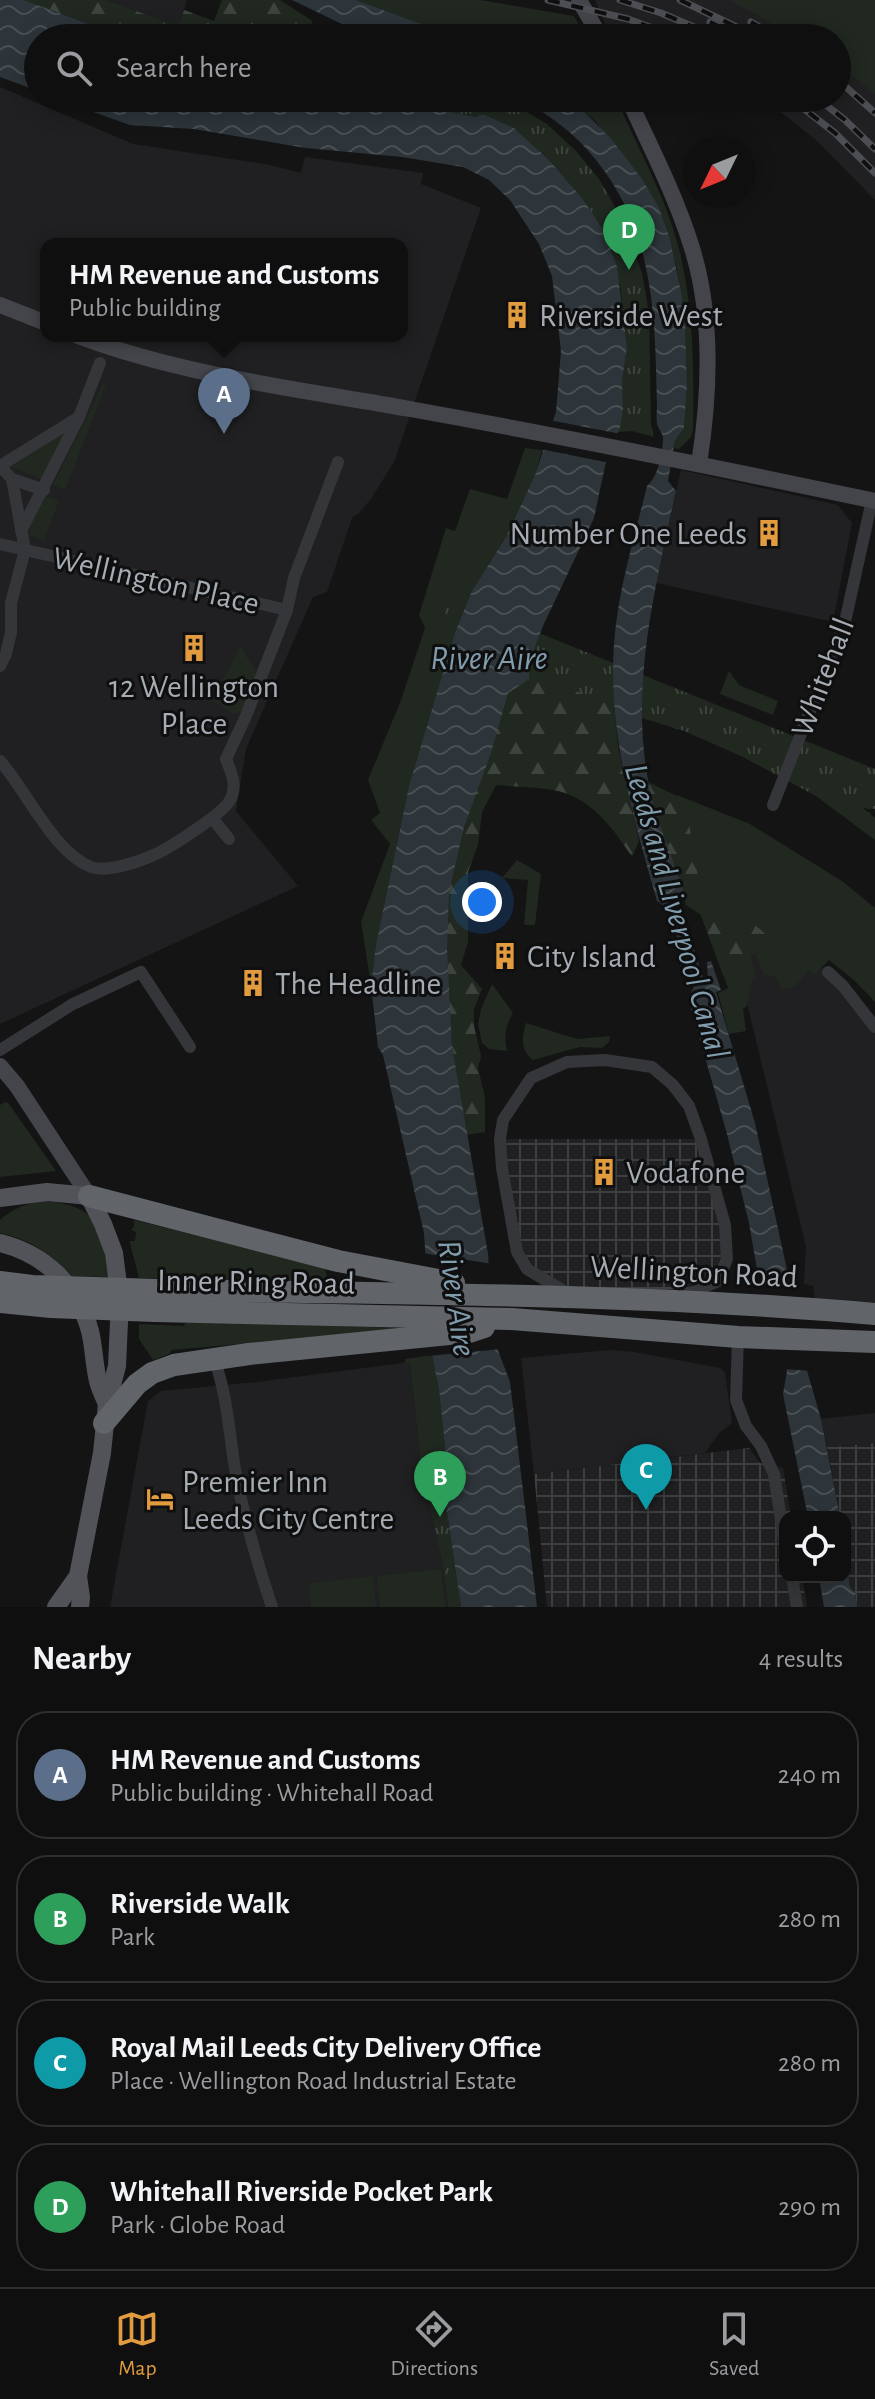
<!DOCTYPE html>
<html lang="en">
<head>
<meta charset="utf-8">
<style>
  :root { --surface:#0f0f10; --page:#1d1d1e; --text:#f1f3f6; --muted:#9b9c9f; --line:#2f2f30; --accent:#e29c3f }
  body { margin:0; font-family:"Alegreya Sans",sans-serif; background:var(--page); color:var(--text) }
  .controls { position:absolute; right:24px; bottom:24px; display:grid; overflow:hidden; border-radius:16px; box-shadow:0 4px 20px #0003 }
  .controls button { width:72px; height:72px; display:grid; place-items:center; padding:0; border:0; border-bottom:2px solid var(--line); background:var(--surface); color:var(--text); font:40px sans-serif }
  .compass { position:absolute; left:683px; top:136px; width:72px; height:72px; border-radius:50%; background:var(--surface); box-shadow:0 4px 20px #0003; rotate:227deg }
  .you { position:absolute; left:482px; top:902px; width:28px; height:28px; margin:-20px; border:6px solid #fff; border-radius:50%; background:#1a73e8; box-shadow:0 0 0 12px #1a73e833 }
  .badge { display:grid; place-items:center; width:52px; height:52px; border-radius:50%; background:var(--accent); color:#fff; font-size:26px; font-weight:700 }
  .pin { position:absolute; translate:-50% -66px; filter:drop-shadow(0 2px 4px #0008) }
  .pin::after { content:''; position:absolute; top:42px; width:28px; height:24px; background:inherit; clip-path:polygon(0 0,100% 0,50% 100%) }
  .popup { position:absolute; left:40px; top:238px; width:368px; height:104px; box-sizing:border-box; display:grid; place-content:center; border-radius:16px; background:var(--surface); filter:drop-shadow(0 2px 6px #0005); font-size:26px; white-space:nowrap; color:var(--muted) }
  .popup b { font-size:30px; color:var(--text) }
  .popup::after { content:''; position:absolute; left:50%; top:100%; margin-left:-16px; border:16px solid transparent; border-top-color:var(--surface) }
  .list { margin:0; padding:0; list-style:none }
  h2 { display:flex; justify-content:space-between; align-items:center; height:104px; margin:0; padding:0 32px; font-size:34px }
  h2 small { font-size:26px; font-weight:400; color:var(--muted) }
  .list li { display:grid; grid-template-columns:52px 1fr auto; gap:24px; align-items:center; box-sizing:border-box; height:128px; margin:0 16px 16px; padding:0 16px; border:2px solid var(--line); border-radius:32px }
  .list b { display:block; font-size:30px; white-space:nowrap }
  .list p { margin:0; font-size:26px; white-space:nowrap; color:var(--muted) }
  .list em { font-size:26px; font-style:normal; color:var(--muted) }
  .icon { flex:none; width:44px; height:44px; fill:none; stroke:currentColor; stroke-width:2; stroke-linecap:round; stroke-linejoin:round }
  .map { position:relative; flex:none; width:875px; height:1607px; overflow:hidden }
  .search { position:absolute; background:var(--surface); box-shadow:0 4px 20px #0003; left:24px; right:24px; top:24px; height:88px; display:flex; align-items:center; gap:20px; box-sizing:border-box; padding:0 28px; border-radius:44px; color:var(--muted); font-size:30px }
  .sheet { height:680px; background:var(--surface) }
  nav { display:flex; justify-content:space-around; align-items:center; box-sizing:border-box; height:112px; border-top:2px solid var(--line); background:var(--surface); font-size:22px; color:var(--muted) }
  nav a { display:grid; justify-items:center; gap:4px }
  nav .on { color:var(--accent) }
  .map>svg:first-child { display:block }
  .built { fill:#202022; fill-rule:evenodd }
  .industrial { fill:url(#industrial-grid) }
  .grass { fill:#202820 }
  .forest { fill:url(#forest-firs) }
  .park { fill:url(#park-tufts) }
  .water { fill:url(#water-waves) }
  .pier { fill:#141415 }
  .lines { fill:none; stroke-linecap:round; stroke-linejoin:round }
  .street { stroke:#35363a; stroke-width:12 }
  .secondary { stroke:#43454a; stroke-width:16 }
  .primary { stroke:#515359; stroke-width:18 }
  .highway { stroke:#61656a; stroke-width:22 }
  .rail-casing { stroke:#4c4e53; stroke-width:7 }
  .rail { stroke:#0f0f10; stroke-width:4; stroke-dasharray:12; stroke-linecap:butt }
  .highway-bridge { stroke:#61656a; stroke-width:22 }
  .labels { text-anchor:middle; stroke-width:6; stroke-linejoin:round; paint-order:stroke }
  .poi-label { font-size:32px; fill:#a6acb4; stroke:#0f0f10; text-anchor:start }
  .street-label { font-size:32px; fill:#a6acb4; stroke:#0f0f10 }
  .water-label { font-size:34px; font-style:italic; fill:#809cad; stroke:#0f0f10 }
</style>
</head>
<body>
<div class="map">
<svg width="875" height="1607" viewBox="0 0 875 1607">
  <defs>
    <pattern id="industrial-grid" width="8" height="8" patternUnits="userSpaceOnUse" patternTransform="scale(2)"><rect width="8" height="8" fill="#202022"/><path d="M0 4h8M4 0v8" fill="none" stroke="#3d3e40"/></pattern>
    <pattern id="forest-firs" width="22" height="20" patternUnits="userSpaceOnUse" patternTransform="scale(2)"><rect width="22" height="20" fill="#202820"/><path d="M5 1l3.5 6h-7zM16 11l3.5 6h-7z" fill="#3d443e"/></pattern>
    <pattern id="park-tufts" width="24" height="20" patternUnits="userSpaceOnUse" patternTransform="scale(2)"><rect width="24" height="20" fill="#202820"/><path d="M3 7l-1-3M5 7V3M7 7l1-3M15 17l-1-3M17 17v-4M19 17l1-3" fill="none" stroke="#3d443e"/></pattern>
    <pattern id="water-waves" width="16" height="10" patternUnits="userSpaceOnUse" patternTransform="scale(2)"><rect width="16" height="10" fill="#2d353a"/><path d="M0 5q4-4 8 0t8 0" fill="none" stroke="#485054"/></pattern>
  </defs>
  <rect width="100%" height="100%" fill="#141415"/>
  <!-- built -->
  <g class="built">
    <polygon points="106,0 187,0 178,26"/>
    <polygon points="595,0 875,0 875,200 816,140 763,98 837,98 837,38 611,38"/>
    <path d="M0,87L133,144L265,164L301,173L305,157L423,173L421,184L481,208L394,462L371,499L359,513L352,518L327,592L313,597L246,749L236,811L298,886L0,1024ZM46,244H402V336H46Z"/>
    <polygon points="681,470 838,505 852,523 833,622 656,583"/>
    <polygon points="715,913 828,972 875,1027 875,1314 816,1309 813,1286 804,1284 806,1247 747,1003"/>
    <polygon points="610,1350 634,1352 720,1368 725,1373 732,1423 719,1433 705,1453 534,1474 521,1358"/>
    <polygon points="410,1362 421,1467 443,1566 448,1607 110,1607 148,1401 161,1391 257,1382"/>
    <polygon points="875,1413 875,1443 827,1447 821,1419"/>
  </g>
  <!-- industrial -->
  <g class="industrial">
    <polygon points="500,1139 701,1139 727,1244 718,1281 675,1301 575,1297 527,1269 517,1252"/>
    <polygon points="875,1443 875,1607 857,1607 855,1593 850,1587 845,1554 845,1517 840,1517 827,1447"/>
    <polygon points="749,1448 760,1463 783,1468 791,1517 785,1517 785,1577 802,1577 807,1607 547,1607 534,1474"/>
  </g>
  <!-- grass -->
  <g class="grass">
    <polygon points="356,0 480,0 574,16 586,38 460,38"/>
    <polygon points="730,0 875,0 875,94 837,63 837,38 797,38"/>
    <path d="M571,98H616C634,139 656,180 671,222C694,289 694,360 693,430L691,437L679,449L674,448L675,439L684,428L687,386L685,321L676,264L597,123Z"/>
    <polygon points="103,384 106,385 65,490 53,485"/>
    <polygon points="67,431 43,480 12,467"/>
    <polygon points="525,448 542,450 535,475 506,537 472,591 409,786 376,944 371,985 361,922 390,844 371,820 380,813 368,780 401,700 425,628 419,615 446,528 455,531 470,489 507,499"/>
    <polygon points="45,496 59,500 44,540 30,535 31,525"/>
    <polygon points="240,646 257,674 244,712 233,714 213,701"/>
    <polygon points="729,671 739,685 778,701 773,715 720,694"/>
    <polygon points="677,795 750,824 842,881 875,908 875,1002 854,980 829,960 815,975 809,970 796,986 782,989 775,976 764,975 755,953 750,955 756,978 752,979 747,1006 743,1009 746,1031 729,1034 718,993 728,988 701,915 686,905 673,855"/>
    <polygon points="517,860 541,874 535,925 524,925 528,880 502,878"/>
    <path d="M492,984L513,1013C505,1026 504,1036 507,1051L489,1049L482,1043L478,1024L481,1009Z"/>
    <path d="M526,1023L577,1039L610,1036L609,1042L602,1048L580,1047L533,1060C520,1050 522,1037 526,1023Z"/>
    <polygon points="6,1102 9,1104 56,1171 0,1177 0,1105"/>
    <path d="M44,1201C101,1206 100,1227 110,1277L72,1276C51,1254 30,1239 0,1233V1220C14,1208 27,1203 44,1201Z"/>
    <polygon points="134,1220 324,1267 329,1282 139,1278 130,1243 130,1241 135,1241 136,1232 131,1230 134,1226"/>
    <polygon points="214,1322 398,1328 399,1330 172,1350 169,1354 153,1360 139,1339 139,1324 184,1326 185,1323"/>
    <polygon points="432,1355 439,1390 446,1456 440,1465 421,1467 410,1363 405,1363 405,1359"/>
    <polygon points="441,1569 445,1607 380,1607 377,1576"/>
    <polygon points="373,1576 376,1607 311,1607 309,1583"/>
  </g>
  <!-- forest -->
  <g class="forest">
    <polygon points="24,0 106,0 178,26 184,10 214,21 222,0 280,0 311,20 319,38 126,38"/>
    <path d="M525,668L614,705L618,747L639,841L632,857C615,831 596,804 565,793C549,787 514,787 496,785L482,812L478,845L468,872V942L461,965L482,989L474,1009V1026L481,1056L478,1068L485,1098V1132L467,1135L452,1046L445,951L451,852L489,717Z"/>
    <path d="M648,782L685,800L699,883L715,913L739,923H752L777,943L773,955L763,956L756,953L736,961L723,975L688,880C662,857 656,814 648,782Z"/>
  </g>
  <!-- park -->
  <g class="park">
    <polygon points="418,98 503,98 547,124 576,151 599,179 621,217 642,273 649,313 651,426 654,437 632,431 618,432 623,409 622,381 627,347 621,290 611,248 604,231 582,198 548,159 514,128 483,114 475,117 430,107 430,101"/>
    <polygon points="450,597 875,769 875,809 863,808 875,818 875,840 816,796 741,756 684,731 642,718 436,634"/>
    <polygon points="440,1465 461,1607 448,1607 443,1566 421,1467"/>
  </g>
  <!-- water -->
  <g class="water">
    <polygon points="0,0 24,0 126,38 38,38 38,91 0,77"/>
    <polygon points="292,0 356,0 460,38 371,38"/>
    <polygon points="54,98 418,98 431,101 430,107 475,117 483,114 514,128 548,159 582,198 604,231 617,267 627,347 622,381 623,409 620,427 605,466 594,518 543,626 529,662 529,679 508,693 490,756 464,827 449,892 447,949 452,1046 488,1254 494,1340 510,1382 537,1607 461,1607 440,1465 446,1456 439,1390 432,1355 424,1233 383,1055 378,1047 371,985 376,944 409,786 455,633 472,591 506,537 535,475 556,412 561,351 552,276 539,244 510,200 489,180 463,167 402,157 306,148 194,129 130,125"/>
    <path d="M522,98H571L612,140L642,179L659,208L670,239L681,292L685,321L687,386L684,428L675,440L668,481L676,491C656,585 630,683 648,780C654,817 672,854 683,890L680,905L705,984L708,982L707,962L711,961L721,990L716,992L755,1123L787,1270L782,1284L821,1419L840,1517H808L783,1394L787,1371L768,1281L757,1269L749,1223L727,1134L688,998L694,987L667,908L657,901C631,810 604,719 616,624C622,577 636,531 647,486C658,477 662,455 663,441C664,434 659,431 657,424C656,419 657,411 657,406C655,305 654,215 576,138C560,123 541,111 522,98Z"/>
    <polygon points="845,1554 850,1587 855,1593 857,1607 824,1607 819,1577 845,1577"/>
  </g>
  <!-- pier -->
  <g class="pier">
    <polygon points="549,420 621,434 610,463 540,449"/>
    <polygon points="422,1253 493,1264 498,1340 502,1349 428,1356"/>
    <polygon points="763,1281 787,1284 808,1362 813,1371 783,1369"/>
  </g>
  <g class="lines">
    <!-- street -->
    <g class="street">
      <polyline points="0,466 12,479 25,550 11,603 11,632 6,654 0,666"/>
      <polyline points="0,466 79,417 100,363"/>
      <polyline points="12,479 44,490"/>
      <polyline points="21,531 79,417"/>
      <polyline points="0,544 287,610"/>
      <path d="M0,761C27,791 54,853 91,867C107,873 141,861 156,854C171,847 224,813 230,800C238,786 231,772 226,759L246,716L287,610L294,578L338,462"/>
      <polyline points="773,805 845,622 872,500"/>
      <polyline points="212,818 229,839"/>
      <polyline points="828,972 843,986 875,1027"/>
      <polyline points="0,1050 73,1004 141,972 190,1047"/>
      <polyline points="569,1294 527,1269 517,1252 502,1168 500,1139 503,1120 531,1078 567,1062 605,1060 652,1067 673,1085 689,1106 701,1139 725,1225 727,1259 718,1281 685,1296"/>
      <polyline points="738,1337 736,1400 746,1426 761,1446 774,1474 785,1545"/>
      <path d="M214,1359C228,1396 229,1436 236,1475C245,1521 257,1562 272,1607"/>
      <polyline points="792,1577 797,1607"/>
    </g>
    <!-- secondary -->
    <g class="secondary">
      <polyline points="579,0 601,38"/>
      <path d="M628,98C650,146 675,194 691,245C713,313 710,394 699,464"/>
      <polyline points="0,305 46,323"/>
      <path d="M78,336C185,376 299,389 410,409C566,437 720,468 875,501"/>
      <polyline points="0,1066 17,1086 89,1196"/>
    </g>
    <!-- primary -->
    <g class="primary">
      <polyline points="0,1198 47,1192 89,1196 103,1224 114,1253 120,1300 117,1366 107,1404 102,1453 78,1576 56,1607"/>
      <path d="M0,1243C45,1254 78,1286 90,1331C94,1347 94,1365 98,1381C100,1389 104,1397 107,1404"/>
      <polyline points="78,1576 81,1597 80,1607"/>
    </g>
    <!-- highway -->
    <g class="highway">
      <polyline points="89,1196 338,1261 454,1283"/>
      <path d="M157,1290C397,1294 636,1293 875,1314"/>
      <polyline points="155,1311 512,1319 738,1337 875,1342"/>
      <polyline points="104,1423 137,1384 152,1373 174,1365 249,1354 469,1332 484,1327"/>
    </g>
    <!-- rail casing -->
    <g class="rail-casing">
      <g id="rail">
        <polyline points="548,0 628,19 680,38"/>
        <polyline points="620,0 661,13 720,38"/>
        <polyline points="680,0 760,38"/>
        <polyline points="710,22 742,38"/>
        <polyline points="751,22 779,38"/>
        <polyline points="837,79 875,113"/>
        <polyline points="790,98 835,133 875,173"/>
        <polyline points="817,98 845,120 875,149"/>
      </g>
    </g>
    <!-- rail -->
    <use href="#rail" class="rail"/>
    <!-- highway-bridge -->
    <g class="highway-bridge">
      <polyline points="0,1282 32,1286 157,1290"/>
      <polyline points="0,1302 51,1307 155,1311"/>
    </g>
  </g>
  <!-- icons -->
  <defs>
    <g id="building-bare" transform="scale(2.16)"><path d="M-4-6H4V6H1V3H-1V6H-4ZM-2.5-4.3h1.7v1.8h-1.7ZM.8-4.3h1.7v1.8H.8ZM-2.5-1h1.7V.8h-1.7ZM.8-1h1.7V.8H.8Z" fill="#e29c3f" stroke="#0f0f10" stroke-width="2.5" paint-order="stroke"/></g>
    <g id="hotel-bare" transform="scale(2.16)"><path d="M-6-4.5h1.5V1H6V5H4.5V3h-9V5H-6ZM-4 0a1.8 1.8 0 1 1 3.6 0ZM.5 0V-2.5h3Q6-2.5 6 0Z" fill="#e29c3f" stroke="#0f0f10" stroke-width="2.5" paint-order="stroke"/></g>
  </defs>
  <g fill-rule="evenodd">
    <use href="#building-bare" x="517" y="315"/>
    <use href="#building-bare" x="769" y="533"/>
    <use href="#building-bare" x="194" y="648"/>
    <use href="#building-bare" x="505" y="956"/>
    <use href="#building-bare" x="253" y="983"/>
    <use href="#building-bare" x="604" y="1172"/>
    <use href="#hotel-bare" x="160" y="1499"/>
  </g>
  <g class="labels">
    <!-- poi labels -->
    <g class="poi-label">
      <text x="539" y="326">Riverside West</text>
      <text x="747" y="544" text-anchor="end">Number One Leeds</text>
      <text x="194" y="697" text-anchor="middle">12 Wellington<tspan x="194" dy="37">Place</tspan></text>
      <text x="527" y="967">City Island</text>
      <text x="275" y="994">The Headline</text>
      <text x="626" y="1183">Vodafone</text>
      <text x="182" y="1492">Premier Inn<tspan x="182" dy="37">Leeds City Centre</tspan></text>
    </g>
    <!-- street labels -->
    <g class="street-label">
      <text transform="translate(156 580) rotate(13)" y="11">Wellington Place</text>
      <text transform="translate(822 677) rotate(-69)" y="11">Whitehall</text>
      <text transform="translate(694 1271) rotate(3)" y="11">Wellington Road</text>
      <text transform="translate(256 1281) rotate(1)" y="11">Inner Ring Road</text>
    </g>
    <!-- water labels -->
    <g class="water-label">
      <text x="489" y="669">River Aire</text>
      <text transform="translate(678 911) rotate(74)" y="12">Leeds and Liverpool Canal</text>
      <text transform="translate(458 1298) rotate(82)" y="12">River Aire</text>
    </g>
  </g>
</svg>
<div class="controls">
<button><svg class="icon" aria-label="locate" viewBox="0 0 24 24"><circle cx="12" cy="12" r="6"/><path d="M12 2v4M12 18v4M2 12h4M18 12h4"/></svg></button>
</div>
<svg class="compass" viewBox="-18 -18 36 36"><path d="M0-13l5 13h-10z" fill="#e53935"/><path d="M0 13l5-13h-10z" fill="#9b9c9f"/></svg>
<div class="you"></div>
<div class="pin badge" style="left:224px;top:434px;background:#5c6f8a">A</div>
<div class="popup"><b>HM Revenue and Customs</b>Public building</div>
<div class="pin badge" style="left:440px;top:1517px;background:#2e9e5b">B</div>
<div class="pin badge" style="left:646px;top:1510px;background:#0f9aa8">C</div>
<div class="pin badge" style="left:629px;top:270px;background:#2e9e5b">D</div>
<div class="search"><svg class="icon" aria-label="search" viewBox="0 0 24 24"><circle cx="10" cy="10" r="6"/><path d="M15 15l6 6"/></svg>Search here</div>
</div>
<section class="sheet">
<h2>Nearby<small>4 results</small></h2>
<ul class="list">
<li><span class="badge" style="background:#5c6f8a">A</span><div><b>HM Revenue and Customs</b><p>Public building · Whitehall Road</p></div><em>240 m</em></li>
<li><span class="badge" style="background:#2e9e5b">B</span><div><b>Riverside Walk</b><p>Park</p></div><em>280 m</em></li>
<li><span class="badge" style="background:#0f9aa8">C</span><div><b>Royal Mail Leeds City Delivery Office</b><p>Place · Wellington Road Industrial Estate</p></div><em>280 m</em></li>
<li><span class="badge" style="background:#2e9e5b">D</span><div><b>Whitehall Riverside Pocket Park</b><p>Park · Globe Road</p></div><em>290 m</em></li>
</ul>
</section>
<nav>
<a class="on"><svg class="icon" aria-label="map" viewBox="0 0 24 24"><path d="M3 6l6-2 6 2 6-2v14l-6 2-6-2-6 2zM9 4v14M15 6v14"/></svg>Map</a>
<a><svg class="icon" aria-label="directions" viewBox="0 0 24 24"><path d="M12 3l9 9-9 9-9-9zM9 14v-3h6M13 9l2 2-2 2"/></svg>Directions</a>
<a><svg class="icon" aria-label="saved" viewBox="0 0 24 24"><path d="M7 4h10v16l-5-4-5 4z"/></svg>Saved</a>
</nav>
</body>
</html>
